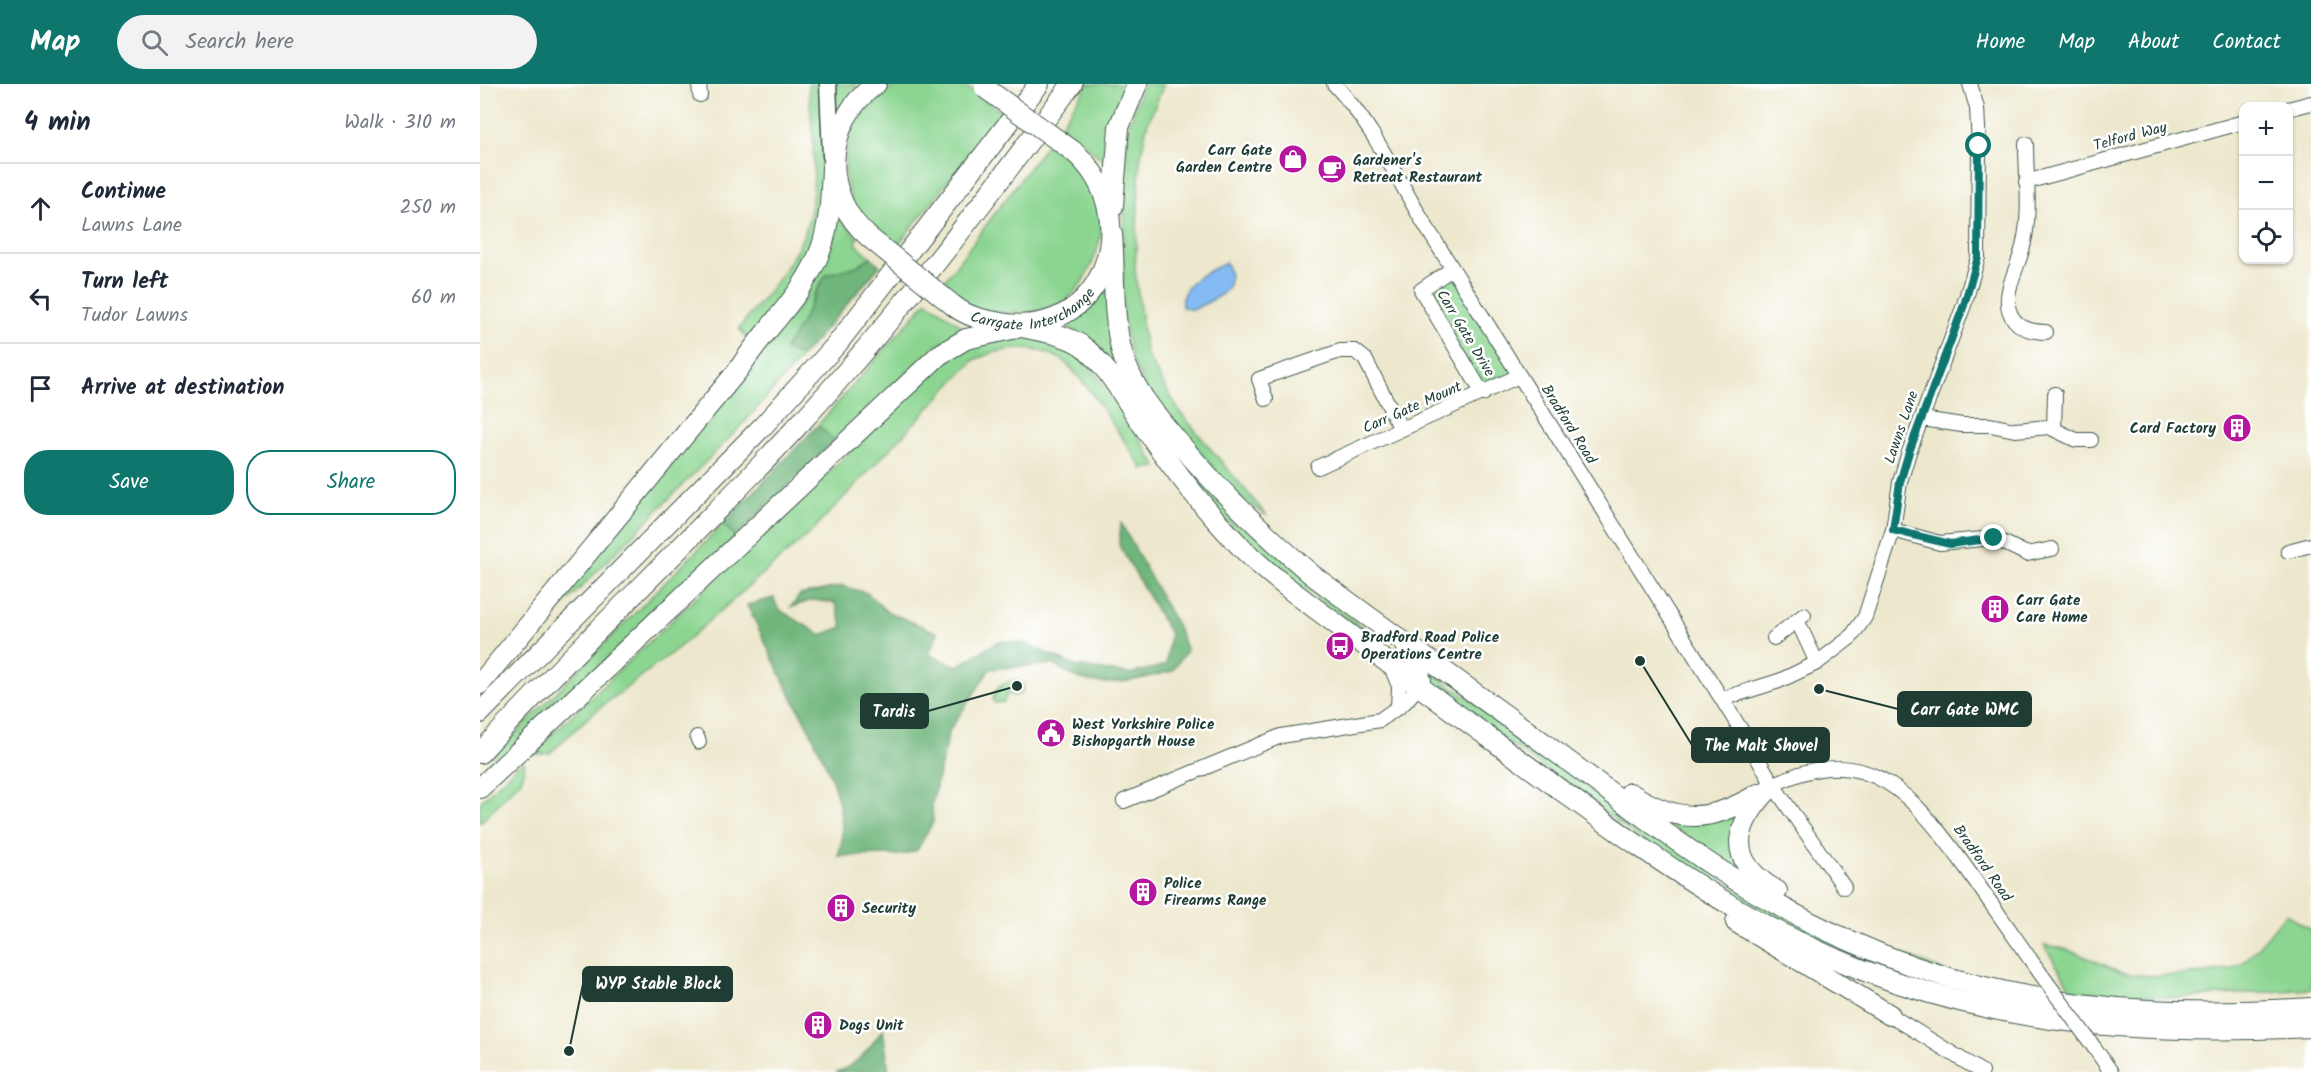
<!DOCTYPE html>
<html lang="en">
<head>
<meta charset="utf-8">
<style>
  :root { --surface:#fff; --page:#f2f2f3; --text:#1f2937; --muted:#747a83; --line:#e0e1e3; --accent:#0f766e }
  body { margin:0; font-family:Kalam,sans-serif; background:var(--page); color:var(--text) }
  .controls { position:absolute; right:18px; top:18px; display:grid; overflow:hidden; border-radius:12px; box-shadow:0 2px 4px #0004 }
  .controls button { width:54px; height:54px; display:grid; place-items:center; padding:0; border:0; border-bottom:2px solid var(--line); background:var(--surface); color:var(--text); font:30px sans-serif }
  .stop { position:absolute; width:18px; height:18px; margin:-14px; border:4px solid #0f766e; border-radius:50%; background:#fff }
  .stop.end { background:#0f766e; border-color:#fff; box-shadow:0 2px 6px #0008 }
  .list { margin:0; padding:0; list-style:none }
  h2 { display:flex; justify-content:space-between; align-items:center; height:78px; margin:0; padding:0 24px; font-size:26px }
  h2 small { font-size:20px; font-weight:400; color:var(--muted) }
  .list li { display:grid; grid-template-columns:39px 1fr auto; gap:18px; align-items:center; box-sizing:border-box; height:90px; padding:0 24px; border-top:2px solid var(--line) }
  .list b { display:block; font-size:22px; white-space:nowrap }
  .list p { margin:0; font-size:20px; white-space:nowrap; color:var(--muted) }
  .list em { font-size:20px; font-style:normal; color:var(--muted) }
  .actions { display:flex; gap:12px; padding:18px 24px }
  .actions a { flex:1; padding:14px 0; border:2px solid var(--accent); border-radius:24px; text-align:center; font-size:21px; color:var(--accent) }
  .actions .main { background:var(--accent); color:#fff }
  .icon { flex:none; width:33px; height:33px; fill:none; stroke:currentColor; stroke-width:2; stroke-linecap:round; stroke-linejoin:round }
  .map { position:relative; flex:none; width:1831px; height:988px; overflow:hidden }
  header { display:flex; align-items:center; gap:36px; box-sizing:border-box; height:84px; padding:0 30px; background:var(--accent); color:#fff }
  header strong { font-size:28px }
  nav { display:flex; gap:33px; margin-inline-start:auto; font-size:21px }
  .search { width:420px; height:54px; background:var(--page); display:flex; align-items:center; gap:15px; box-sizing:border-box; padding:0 21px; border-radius:33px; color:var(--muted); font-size:22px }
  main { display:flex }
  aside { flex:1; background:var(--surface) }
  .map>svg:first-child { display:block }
  .green { fill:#8bd591; stroke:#558962; stroke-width:1.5 }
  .forest { fill:#70b67b; stroke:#487a58; stroke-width:1.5 }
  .water { fill:#84bbf4; stroke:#527c94; stroke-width:1.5 }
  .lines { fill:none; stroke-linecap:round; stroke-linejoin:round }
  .minor-casing { stroke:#3e574b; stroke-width:16 }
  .major-casing { stroke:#3e574b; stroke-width:19 }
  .highway-casing { stroke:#3e574b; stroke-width:22 }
  .minor { stroke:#fff; stroke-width:14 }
  .major { stroke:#fff; stroke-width:16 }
  .highway { stroke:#fff; stroke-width:20 }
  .minor-bridge-casing { stroke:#3e574b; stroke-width:16; stroke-linecap:butt }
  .highway-bridge-casing { stroke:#3e574b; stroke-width:22; stroke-linecap:butt }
  .minor-bridge { stroke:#fff; stroke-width:14 }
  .highway-bridge { stroke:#fff; stroke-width:20 }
  .route { stroke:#0f766e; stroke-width:8 }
  .labels { text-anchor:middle; stroke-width:5; stroke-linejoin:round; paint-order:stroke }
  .street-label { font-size:15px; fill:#1f3d34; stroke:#fff }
  .poi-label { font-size:15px; font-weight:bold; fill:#1f3d34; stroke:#fff; text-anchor:start }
  .leader { fill:none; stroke:#1f3d34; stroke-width:2 }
  .callout-dot { fill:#1f3d34; stroke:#fff; stroke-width:2 }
  .callout { fill:#1f3d34; stroke:#1f3d34; stroke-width:2 }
  .callout-label { font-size:16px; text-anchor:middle; font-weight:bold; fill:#fff }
</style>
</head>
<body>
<header>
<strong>Map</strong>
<div class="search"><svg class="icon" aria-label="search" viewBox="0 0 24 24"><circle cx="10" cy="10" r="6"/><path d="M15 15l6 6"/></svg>Search here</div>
<nav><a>Home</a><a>Map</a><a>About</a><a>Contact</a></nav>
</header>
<main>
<aside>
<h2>4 min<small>Walk · 310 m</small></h2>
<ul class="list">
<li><svg class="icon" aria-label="ahead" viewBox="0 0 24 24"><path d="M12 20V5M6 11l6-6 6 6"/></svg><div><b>Continue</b><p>Lawns Lane</p></div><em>250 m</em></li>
<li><svg class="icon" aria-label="left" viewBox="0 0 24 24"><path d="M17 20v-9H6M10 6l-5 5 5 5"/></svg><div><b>Turn left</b><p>Tudor Lawns</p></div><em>60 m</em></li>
<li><svg class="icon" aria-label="arrive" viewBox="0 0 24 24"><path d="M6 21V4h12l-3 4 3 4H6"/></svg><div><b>Arrive at destination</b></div></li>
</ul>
<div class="actions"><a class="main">Save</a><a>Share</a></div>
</aside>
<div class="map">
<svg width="1831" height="988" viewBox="0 0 1831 988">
  <rect width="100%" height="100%" fill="#fff"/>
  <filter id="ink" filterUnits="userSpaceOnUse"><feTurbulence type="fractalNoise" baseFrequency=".0167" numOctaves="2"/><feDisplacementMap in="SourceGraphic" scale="12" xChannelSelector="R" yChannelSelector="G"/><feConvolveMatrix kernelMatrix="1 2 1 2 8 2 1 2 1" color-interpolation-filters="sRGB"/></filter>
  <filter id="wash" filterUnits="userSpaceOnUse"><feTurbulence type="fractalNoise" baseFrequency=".008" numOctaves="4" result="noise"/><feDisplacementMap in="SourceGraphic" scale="24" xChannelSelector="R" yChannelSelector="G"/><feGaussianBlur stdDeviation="1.35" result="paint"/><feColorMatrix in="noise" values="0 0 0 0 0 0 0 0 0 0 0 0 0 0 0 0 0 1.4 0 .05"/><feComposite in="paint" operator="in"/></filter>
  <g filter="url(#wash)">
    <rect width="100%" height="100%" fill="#ede8cd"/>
    <!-- green -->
    <g class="green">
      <path d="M328,0H342V3C342,58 351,122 327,173C313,204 289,229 267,255L259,244C284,213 315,180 327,141C339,106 332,37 328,0Z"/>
      <polygon points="353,0 377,0 358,26 354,25"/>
      <path d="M422,0L479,1L492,6L522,29L417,162C406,153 389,145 381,133C349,89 367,17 422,0Z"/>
      <polygon points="608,0 645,0 630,37 625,77 580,42"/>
      <polygon points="663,0 684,0 667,41 660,77 655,187 666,269 699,327 787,432 757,411 730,382 669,309 652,277 642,230 644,94 648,43"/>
      <path d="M567,60C584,71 604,83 614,102C625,125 624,145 616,169C601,213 578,230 531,229C519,229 502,228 491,223C480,217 471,207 462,200Z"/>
      <polygon points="359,131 378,155 376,160 391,173 377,182 346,191 334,210 320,245 305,265 322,272 264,339 47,558 324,216 353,158"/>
      <polygon points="972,185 1039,292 1003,310 941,206"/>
      <polygon points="627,200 636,271 837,504 866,531 932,579 925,584 763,457 596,248 585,241 610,223"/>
      <polygon points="447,217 486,245 454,263 354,357 338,341"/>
      <path d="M539,253C553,254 567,255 580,260C617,275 655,349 677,383L663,385C647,363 600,285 579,274C550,260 522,263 494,276L332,447L197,565L112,630L70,669L53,671V668L482,262Z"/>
      <polygon points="243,440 255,453 0,695 0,688 19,666"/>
      <polygon points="946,584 1246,798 1569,930 1447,901 1313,848 1169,761 948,600"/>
      <path d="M536,595L544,601L542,610L535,612L527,610L524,618L515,619L513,616C513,603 526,599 536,595Z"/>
      <polygon points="42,677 45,679 42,695 0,739 0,718"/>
      <polygon points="1255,731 1263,790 1187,739 1188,737"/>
      <path d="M1806,830L1831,846V905L1697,914L1592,907L1564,861C1592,864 1615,878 1641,888C1660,895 1743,891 1760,881C1772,873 1795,842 1806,830Z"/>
    </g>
    <!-- forest -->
    <g class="forest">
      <path d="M391,173L400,182L322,272L304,265C323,242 330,216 346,191L377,182Z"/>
      <polygon points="338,341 354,357 255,453 243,440"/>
      <path d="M641,439L698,544L707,567L692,587C647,598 612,610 573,580L510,585L469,647L452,719L453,738L437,766L421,771L358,772C377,722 328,644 305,600C292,573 280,547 267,521L294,514L298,525L341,551L363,543L355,519L333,516L311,523L320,511L362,502L387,509L406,527L458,549L449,571L478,582L519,557L544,559L595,582L649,590L686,581L690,550L639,461Z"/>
      <path d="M403,945L409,988H356C378,982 391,962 403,945Z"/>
    </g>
    <!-- water -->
    <path class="water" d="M746,179C760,210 735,213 713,226L702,223C698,201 729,186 746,179Z"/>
  </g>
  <g filter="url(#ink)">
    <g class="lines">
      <!-- minor casing -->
      <g class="minor-casing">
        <g id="minor">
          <polyline points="219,0 220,11"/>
          <path d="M854,0C891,39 915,90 942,136L1263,649L1293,701L1364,803"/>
          <polyline points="1808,25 1831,19"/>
          <path d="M1546,60C1546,92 1551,127 1544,158C1541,178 1523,206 1529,226C1534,243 1551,248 1566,248"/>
          <polyline points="1546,98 1764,38"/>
          <polyline points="972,185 941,206 1003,310"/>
          <polyline points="786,315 779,295 860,267 875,267 885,275 921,345"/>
          <polyline points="1442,335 1482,341 1510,341 1535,346 1569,343 1596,356 1611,356"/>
          <polyline points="1574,345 1575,310"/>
          <polyline points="838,383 1039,292"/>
          <polyline points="1413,446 1460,459 1514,454 1547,470 1572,465"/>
          <polyline points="1808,467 1831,461"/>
          <polyline points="1318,538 1337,579"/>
          <polyline points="1294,554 1324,531"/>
          <polyline points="911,583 919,602 918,624"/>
          <polyline points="1242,615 1299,597 1337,579 1371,553 1385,533 1413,446 1420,398 1429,368 1484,221 1498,173 1499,62 1497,24 1490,0"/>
          <polyline points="217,653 219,658"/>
          <path d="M1293,701C1388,653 1435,713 1487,785C1508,815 1529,845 1550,875"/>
          <polyline points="644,717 801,652 900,636 925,618 944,596 941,585 924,568"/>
          <polyline points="1410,931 1502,988"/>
          <polyline points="1616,966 1631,988"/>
        </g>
      </g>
      <!-- major casing -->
      <g class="major-casing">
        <polyline id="major" points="348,0 351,72"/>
      </g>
      <!-- highway casing -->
      <g class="highway-casing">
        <g id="highway">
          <polyline points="633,122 639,43 657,0"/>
          <path d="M632,150C635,188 632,236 643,272C652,302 671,325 691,349C733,401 780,446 831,490C911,550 993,607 1073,666C1130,707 1184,751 1243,788C1320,838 1410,880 1500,902C1609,929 1719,931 1831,924"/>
          <path d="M390,154C340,112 343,38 396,0"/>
          <path id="s1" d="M474,222C488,233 503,236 521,239C623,257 668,132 593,67"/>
          <path d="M543,243C562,248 584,250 601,261C627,280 644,314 662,340C691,382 722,423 758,460C788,491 824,516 859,542C908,579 957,616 1007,652C1096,717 1184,785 1280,838C1459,937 1631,953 1831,943"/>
          <path d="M0,600L259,285C285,243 326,210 342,162C350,136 351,110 352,83"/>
          <polyline points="0,629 283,342 357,260 559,0"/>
          <path d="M0,669C101,559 211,457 313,347C414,238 503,119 592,0"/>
          <path d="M1293,701C1255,739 1242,775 1297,807"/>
          <polyline points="0,704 459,271 486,255 541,243"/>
          <path d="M1150,709C1198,740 1230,739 1278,710"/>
          <polyline points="1256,838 1410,931"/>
        </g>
      </g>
      <!-- minor -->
      <use href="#minor" class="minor"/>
      <!-- major -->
      <use href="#major" class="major"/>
      <!-- highway -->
      <use href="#highway" class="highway"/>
      <!-- minor-bridge casing -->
      <g class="minor-bridge-casing">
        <polyline id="minor-bridge" points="1550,875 1616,966"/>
      </g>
      <!-- highway-bridge casing -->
      <g class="highway-bridge-casing">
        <g id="highway-bridge">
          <polyline points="505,4 593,67"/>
          <polyline points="390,154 474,222"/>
        </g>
      </g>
      <!-- minor-bridge -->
      <use href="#minor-bridge" class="minor-bridge"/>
      <!-- highway-bridge -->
      <use href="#highway-bridge" class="highway-bridge"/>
    </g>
  </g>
  <g class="lines" filter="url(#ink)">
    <!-- route -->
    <polyline class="route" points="1499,62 1498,173 1484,221 1429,368 1420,398 1413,446 1470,460 1514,454"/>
  </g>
  <!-- icons -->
  <defs>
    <g id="shop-disc" transform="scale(1.5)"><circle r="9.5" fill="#b5179e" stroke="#fff"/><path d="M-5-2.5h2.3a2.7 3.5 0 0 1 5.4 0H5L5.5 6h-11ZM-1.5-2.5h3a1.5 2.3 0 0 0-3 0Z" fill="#fff"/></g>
    <g id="cafe-disc" transform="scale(1.5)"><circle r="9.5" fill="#b5179e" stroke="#fff"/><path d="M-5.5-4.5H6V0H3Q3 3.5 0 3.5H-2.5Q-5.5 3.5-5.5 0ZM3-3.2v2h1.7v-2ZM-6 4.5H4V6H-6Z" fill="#fff"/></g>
    <g id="building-disc" transform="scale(1.5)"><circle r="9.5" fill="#b5179e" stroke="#fff"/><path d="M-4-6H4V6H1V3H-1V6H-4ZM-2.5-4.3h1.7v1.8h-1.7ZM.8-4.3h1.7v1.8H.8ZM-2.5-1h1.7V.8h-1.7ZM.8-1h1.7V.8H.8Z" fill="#fff"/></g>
    <g id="bus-disc" transform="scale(1.5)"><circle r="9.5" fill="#b5179e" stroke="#fff"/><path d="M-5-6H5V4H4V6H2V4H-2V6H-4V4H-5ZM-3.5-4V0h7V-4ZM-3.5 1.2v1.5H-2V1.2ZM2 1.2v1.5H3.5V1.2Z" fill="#fff"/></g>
    <g id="civic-disc" transform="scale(1.5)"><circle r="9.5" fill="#b5179e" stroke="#fff"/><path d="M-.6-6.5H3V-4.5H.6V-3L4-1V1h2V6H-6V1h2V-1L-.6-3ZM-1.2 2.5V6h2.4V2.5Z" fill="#fff"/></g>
  </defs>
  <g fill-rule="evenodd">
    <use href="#shop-disc" x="813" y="75"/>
    <use href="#cafe-disc" x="852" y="85"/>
    <use href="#building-disc" x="1757" y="344"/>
    <use href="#building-disc" x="1515" y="525"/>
    <use href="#bus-disc" x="860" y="562"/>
    <use href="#civic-disc" x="571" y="649"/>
    <use href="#building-disc" x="663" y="808"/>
    <use href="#building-disc" x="361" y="824"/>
    <use href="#building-disc" x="338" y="941"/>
  </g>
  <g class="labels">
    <!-- street labels -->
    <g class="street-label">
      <text transform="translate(1650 52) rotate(-15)" y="5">Telford Way</text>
      <text dy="5" stroke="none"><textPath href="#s1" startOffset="86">Carrgate Interchange</textPath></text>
      <text transform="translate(986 249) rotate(59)" y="5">Carr Gate Drive</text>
      <text transform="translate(932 323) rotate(-24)" y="5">Carr Gate Mount</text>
      <text transform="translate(1089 340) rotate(58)" y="5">Bradford Road</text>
      <text transform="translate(1421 343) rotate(-71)" y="5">Lawns Lane</text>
      <text transform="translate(1503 779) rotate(55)" y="5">Bradford Road</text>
    </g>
    <!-- poi labels -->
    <g class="poi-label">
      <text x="792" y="71" text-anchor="end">Carr Gate<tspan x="792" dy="17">Garden Centre</tspan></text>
      <text x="873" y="81">Gardener's<tspan x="873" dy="17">Retreat Restaurant</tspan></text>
      <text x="1736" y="349" text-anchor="end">Card Factory</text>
      <text x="1536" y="521">Carr Gate<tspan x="1536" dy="17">Care Home</tspan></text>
      <text x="881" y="558">Bradford Road Police<tspan x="881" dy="17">Operations Centre</tspan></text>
      <text x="592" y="645">West Yorkshire Police<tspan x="592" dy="17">Bishopgarth House</tspan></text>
      <text x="684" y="804">Police<tspan x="684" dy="17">Firearms Range</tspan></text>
      <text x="382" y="829">Security</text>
      <text x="359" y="946">Dogs Unit</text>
    </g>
  </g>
  <!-- callouts -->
  <path class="leader" d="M1339 605L1418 625M537 602L448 627M1160 577L1212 661M89 967L103 900"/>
  <g class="callout-dot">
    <circle cx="1339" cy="605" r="6"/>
    <circle cx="537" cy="602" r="6"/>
    <circle cx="1160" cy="577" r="6"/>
    <circle cx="89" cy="967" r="6"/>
  </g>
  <g class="callout">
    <rect x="1418" y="608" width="133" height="34" rx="6"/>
    <rect x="381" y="610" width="67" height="34" rx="6"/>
    <rect x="1212" y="644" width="137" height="34" rx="6"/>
    <rect x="103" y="883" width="149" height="34" rx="6"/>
  </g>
  <g class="callout-label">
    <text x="1485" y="631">Carr Gate WMC</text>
    <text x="414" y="633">Tardis</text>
    <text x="1281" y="667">The Malt Shovel</text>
    <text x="178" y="905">WYP Stable Block</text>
  </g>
</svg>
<div class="controls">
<button>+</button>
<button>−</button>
<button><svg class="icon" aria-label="locate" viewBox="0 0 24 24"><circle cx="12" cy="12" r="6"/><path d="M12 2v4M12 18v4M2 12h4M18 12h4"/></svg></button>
</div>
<div class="stop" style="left:1499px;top:62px"></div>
<div class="stop end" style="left:1514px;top:454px"></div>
</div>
</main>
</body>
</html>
